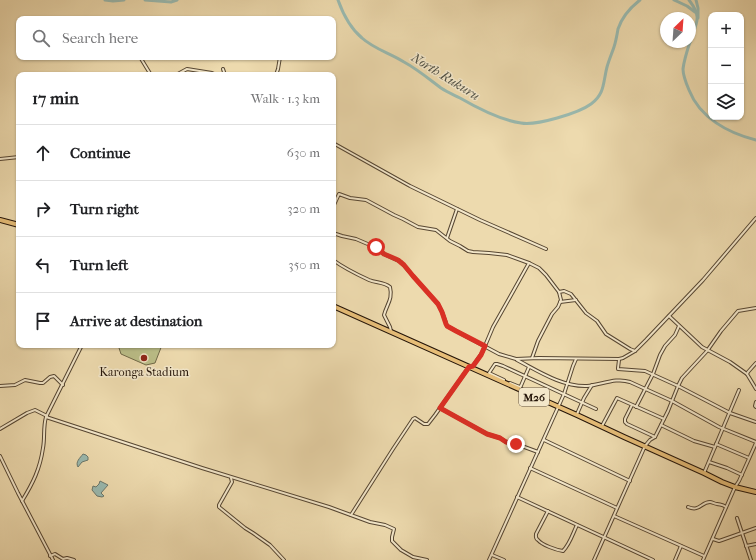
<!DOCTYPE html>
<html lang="en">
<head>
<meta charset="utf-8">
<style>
  :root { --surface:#fff; --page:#f2f2f2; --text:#202124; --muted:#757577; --line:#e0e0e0 }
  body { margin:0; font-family:"IM FELL French Canon",serif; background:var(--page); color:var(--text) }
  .controls { position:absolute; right:12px; top:12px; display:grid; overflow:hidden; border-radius:8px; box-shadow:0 1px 3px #0004 }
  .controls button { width:36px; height:36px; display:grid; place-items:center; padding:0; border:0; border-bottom:1px solid var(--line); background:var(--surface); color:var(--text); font:20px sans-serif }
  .compass { position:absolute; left:660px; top:12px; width:36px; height:36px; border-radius:50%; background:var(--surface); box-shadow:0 1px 3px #0004; rotate:25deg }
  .stop { position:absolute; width:12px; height:12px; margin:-9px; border:3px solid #d93025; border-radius:50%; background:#fff }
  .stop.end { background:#d93025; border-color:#fff; box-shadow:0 1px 4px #0008 }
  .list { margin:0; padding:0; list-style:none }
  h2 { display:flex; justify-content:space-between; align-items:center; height:52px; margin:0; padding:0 16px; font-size:17px }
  h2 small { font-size:13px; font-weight:400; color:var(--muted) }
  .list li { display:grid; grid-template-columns:26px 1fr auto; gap:12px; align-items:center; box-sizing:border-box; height:56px; padding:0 16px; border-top:1px solid var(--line) }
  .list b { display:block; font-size:15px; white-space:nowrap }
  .list em { font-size:13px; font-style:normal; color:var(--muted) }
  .icon { flex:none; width:22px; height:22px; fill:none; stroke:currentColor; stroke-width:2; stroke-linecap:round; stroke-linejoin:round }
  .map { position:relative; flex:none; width:756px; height:560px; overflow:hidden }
  .search { position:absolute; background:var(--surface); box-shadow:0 1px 3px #0004; left:16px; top:16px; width:320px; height:44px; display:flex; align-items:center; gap:10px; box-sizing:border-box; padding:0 14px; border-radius:8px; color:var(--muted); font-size:15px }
  .panel { position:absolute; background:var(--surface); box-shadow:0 1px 3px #0004; left:16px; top:72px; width:320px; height:276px; border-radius:8px }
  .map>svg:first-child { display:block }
  .green { fill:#bbbe88; stroke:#706948 }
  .water { fill:#9abab0; stroke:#6b786d }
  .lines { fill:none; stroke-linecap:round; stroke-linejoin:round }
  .river { stroke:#9abab0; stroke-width:3 }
  .minor-casing { stroke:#564632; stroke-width:4 }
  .primary-casing { stroke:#241408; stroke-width:6 }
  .minor { stroke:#f3e7ca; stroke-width:2 }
  .primary { stroke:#e6bd77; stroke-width:4 }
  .route { stroke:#d93025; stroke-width:5 }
  .poi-dot { fill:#8f2418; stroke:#f3e7ca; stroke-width:1.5 }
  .labels { text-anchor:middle; stroke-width:3; stroke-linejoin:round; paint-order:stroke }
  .shield { fill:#f3e7ca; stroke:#625342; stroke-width:1 }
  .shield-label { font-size:11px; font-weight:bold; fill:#241408 }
  .poi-label { font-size:12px; fill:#241408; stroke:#f3e7ca }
  .water-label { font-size:13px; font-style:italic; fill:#4d4e43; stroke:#f3e7ca }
</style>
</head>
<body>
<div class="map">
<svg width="756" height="560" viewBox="0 0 756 560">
  <rect width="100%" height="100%" fill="#eddaae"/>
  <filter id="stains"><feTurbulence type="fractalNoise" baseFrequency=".005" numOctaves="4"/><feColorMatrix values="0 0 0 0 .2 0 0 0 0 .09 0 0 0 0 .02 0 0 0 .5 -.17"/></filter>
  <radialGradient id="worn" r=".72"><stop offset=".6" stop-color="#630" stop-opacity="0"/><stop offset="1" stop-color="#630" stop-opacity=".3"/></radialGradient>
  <!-- green -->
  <polygon class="green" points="118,345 162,345 155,363 146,365 121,354"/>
  <!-- water -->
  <g class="water">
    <path d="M83,454L86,455L88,457V460L82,462L78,467C75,462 80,458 83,454Z"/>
    <polygon points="100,481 108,485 101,493 104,496 102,497 97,496 92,490 93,486 96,487 99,484"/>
  </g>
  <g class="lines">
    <!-- river -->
    <g class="river">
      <polyline points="105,0 113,1 124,0"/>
      <polyline points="145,0 171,2 177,0"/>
      <path d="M338,0C343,14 350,28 362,38C374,49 390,53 404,62C417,69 429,79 441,88C447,92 454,95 460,98C479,109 500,120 521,123C536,126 579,113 591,104C605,94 603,82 607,67C609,60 612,53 614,47C616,41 617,35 618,29C622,17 631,7 640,0"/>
      <polyline points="674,0 687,6 695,12"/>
      <path d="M689,0C703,18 696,23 690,42"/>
      <polyline points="696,0 698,8 698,18"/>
      <path d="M690,42C687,51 684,60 683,69C683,76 686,83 689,90C700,118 728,133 756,140"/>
    </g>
    <!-- minor casing -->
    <g class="minor-casing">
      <g id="minor">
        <polyline points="140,57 151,75"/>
        <polyline points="223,69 225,75"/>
        <polyline points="176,75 187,69 212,73 217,75"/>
        <polyline points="276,75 278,69 280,57"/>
        <polyline points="333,143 410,186 480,220 546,249"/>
        <polyline points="0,159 19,157"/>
        <polyline points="333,207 339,194 350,198 366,200 394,215 403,219 418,227 436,230 450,241 460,246 468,251 473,252 489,253 507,255 529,263 510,297 493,327 482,353 473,366 469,367 435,415 428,424 424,424 415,418 413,419 393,449 351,515"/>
        <polyline points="333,233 342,236 356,239 370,245 376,247 384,254 401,262 413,276 438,304 442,312 446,323 447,326 456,331 499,354 516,359 539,358 619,359 623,358 635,351 646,340 703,280 756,218"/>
        <polyline points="447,238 457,209"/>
        <path d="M333,260C344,268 356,274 369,280C376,283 384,282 390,287C393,299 387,304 384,315L390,327L391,331"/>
        <polyline points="529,263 539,268 546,275 559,292 561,300 558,307 552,314 538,341 532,358"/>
        <polyline points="559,292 564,291 571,294 586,313 597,321 606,334 630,349 635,351"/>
        <polyline points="560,302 576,300"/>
        <polyline points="669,316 685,331 702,347 730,362 747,374"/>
        <path d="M517,360C538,371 562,387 587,386C601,385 616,377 630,382L672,401L719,427L756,442"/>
        <polyline points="619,360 618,368 618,369 645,371 678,386 730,413 756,422"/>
        <polyline points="756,363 748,372 747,374 756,389"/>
        <polyline points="504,380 489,373 495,364 497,364 503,366 583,403 596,409"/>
        <polyline points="510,383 520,387"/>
        <polyline points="0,386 15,385 25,380 40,383 43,383 50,377 54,376 63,385"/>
        <polyline points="520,388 529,367"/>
        <polyline points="756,402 755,406 756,407"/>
        <polyline points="632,405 625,419 625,422 627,424 655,437"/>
        <polyline points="636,407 653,374 660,355 665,346 675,335 679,326"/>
        <polyline points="440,408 487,434 500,438 506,442 519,445 538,452"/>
        <polyline points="577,414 584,398 592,385"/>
        <polyline points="46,417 202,468 329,507 370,522 385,525 394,529 392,537 392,541 401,550 413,557 427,560"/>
        <polyline points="661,425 694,441 715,447"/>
        <polyline points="602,426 617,398 664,419"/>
        <polyline points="0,429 27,413 35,410 47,416"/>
        <polyline points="544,440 630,481"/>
        <polyline points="716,444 749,458"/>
        <polyline points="0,456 18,493 53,560"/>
        <polyline points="709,462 727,468 742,475"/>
        <polyline points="530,468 617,508"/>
        <polyline points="704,473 739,390"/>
        <polyline points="231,478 232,482 219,505 219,507 245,528 253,533 270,545 284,560"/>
        <polyline points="517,497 653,560"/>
        <path d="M22,501C33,483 40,469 43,448C45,438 43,427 46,417L82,345"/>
        <path d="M688,507C700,512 701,502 710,502C712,502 715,504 717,504C721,505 722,504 726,507"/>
        <path d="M548,511L536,534C536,537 535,538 538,540C542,545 556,550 563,551C570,544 573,533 577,525"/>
        <polyline points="614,516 704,556"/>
        <polyline points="737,518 751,560"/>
        <polyline points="713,539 719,541 722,540 756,528"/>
        <polyline points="746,546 756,544"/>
        <polyline points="492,555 504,560"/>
        <polyline points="50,556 55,554 63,559 67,558 74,560"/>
        <polyline points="489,560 564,394 573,366 576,359"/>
        <polyline points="594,560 645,446 650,440 655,437 668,411 678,386 682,378 707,351 721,331 738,311 756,308"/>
        <polyline points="675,560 681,546"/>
        <polyline points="703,560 735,487 739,481 756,443"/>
      </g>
    </g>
    <!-- primary casing -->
    <g class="primary-casing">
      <g id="primary">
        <polyline points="0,220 19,225"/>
        <polyline points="333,306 577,415 624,437 704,473 722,482 735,487 756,492"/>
      </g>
    </g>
    <!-- minor -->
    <use href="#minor" class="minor"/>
    <!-- primary -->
    <use href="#primary" class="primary"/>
  </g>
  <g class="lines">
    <!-- route -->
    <polyline class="route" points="376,247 384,254 398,260 404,265 413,276 438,304 442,312 446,324 447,326 456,331 485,346 481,355 473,366 469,367 440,408 487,434 500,438 506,442 516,444"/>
  </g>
  <!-- markers -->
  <circle class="poi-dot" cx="144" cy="358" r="4"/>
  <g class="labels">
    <!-- shield labels -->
    <rect class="shield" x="519" y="388" width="30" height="18" rx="3"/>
    <g class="shield-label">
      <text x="534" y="401">M26</text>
    </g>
    <!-- poi labels -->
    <g class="poi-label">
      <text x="144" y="376">Karonga Stadium</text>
    </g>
    <!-- water labels -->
    <g class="water-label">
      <text transform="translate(446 76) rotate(32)" y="5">North Rukuru</text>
    </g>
  </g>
  <rect width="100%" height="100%" filter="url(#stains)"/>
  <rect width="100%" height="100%" fill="url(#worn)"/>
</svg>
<div class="controls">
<button>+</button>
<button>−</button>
<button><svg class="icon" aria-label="layers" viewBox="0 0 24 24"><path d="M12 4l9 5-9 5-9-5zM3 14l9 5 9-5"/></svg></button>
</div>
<svg class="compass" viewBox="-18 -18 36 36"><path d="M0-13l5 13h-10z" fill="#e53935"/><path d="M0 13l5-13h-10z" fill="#757577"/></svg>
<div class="stop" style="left:376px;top:247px"></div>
<div class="stop end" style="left:516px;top:444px"></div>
<div class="search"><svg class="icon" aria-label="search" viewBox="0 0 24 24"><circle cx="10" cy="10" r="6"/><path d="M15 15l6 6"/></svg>Search here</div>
<section class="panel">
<h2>17 min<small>Walk · 1.3 km</small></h2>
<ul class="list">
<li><svg class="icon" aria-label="ahead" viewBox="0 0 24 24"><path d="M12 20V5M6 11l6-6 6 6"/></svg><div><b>Continue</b></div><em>630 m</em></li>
<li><svg class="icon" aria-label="right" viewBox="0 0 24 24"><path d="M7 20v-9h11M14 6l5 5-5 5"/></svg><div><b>Turn right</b></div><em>320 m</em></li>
<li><svg class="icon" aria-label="left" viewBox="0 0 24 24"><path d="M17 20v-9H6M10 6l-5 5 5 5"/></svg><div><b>Turn left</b></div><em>350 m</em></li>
<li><svg class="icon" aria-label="arrive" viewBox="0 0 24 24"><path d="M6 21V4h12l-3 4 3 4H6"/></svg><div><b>Arrive at destination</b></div></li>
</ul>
</section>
</div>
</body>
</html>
